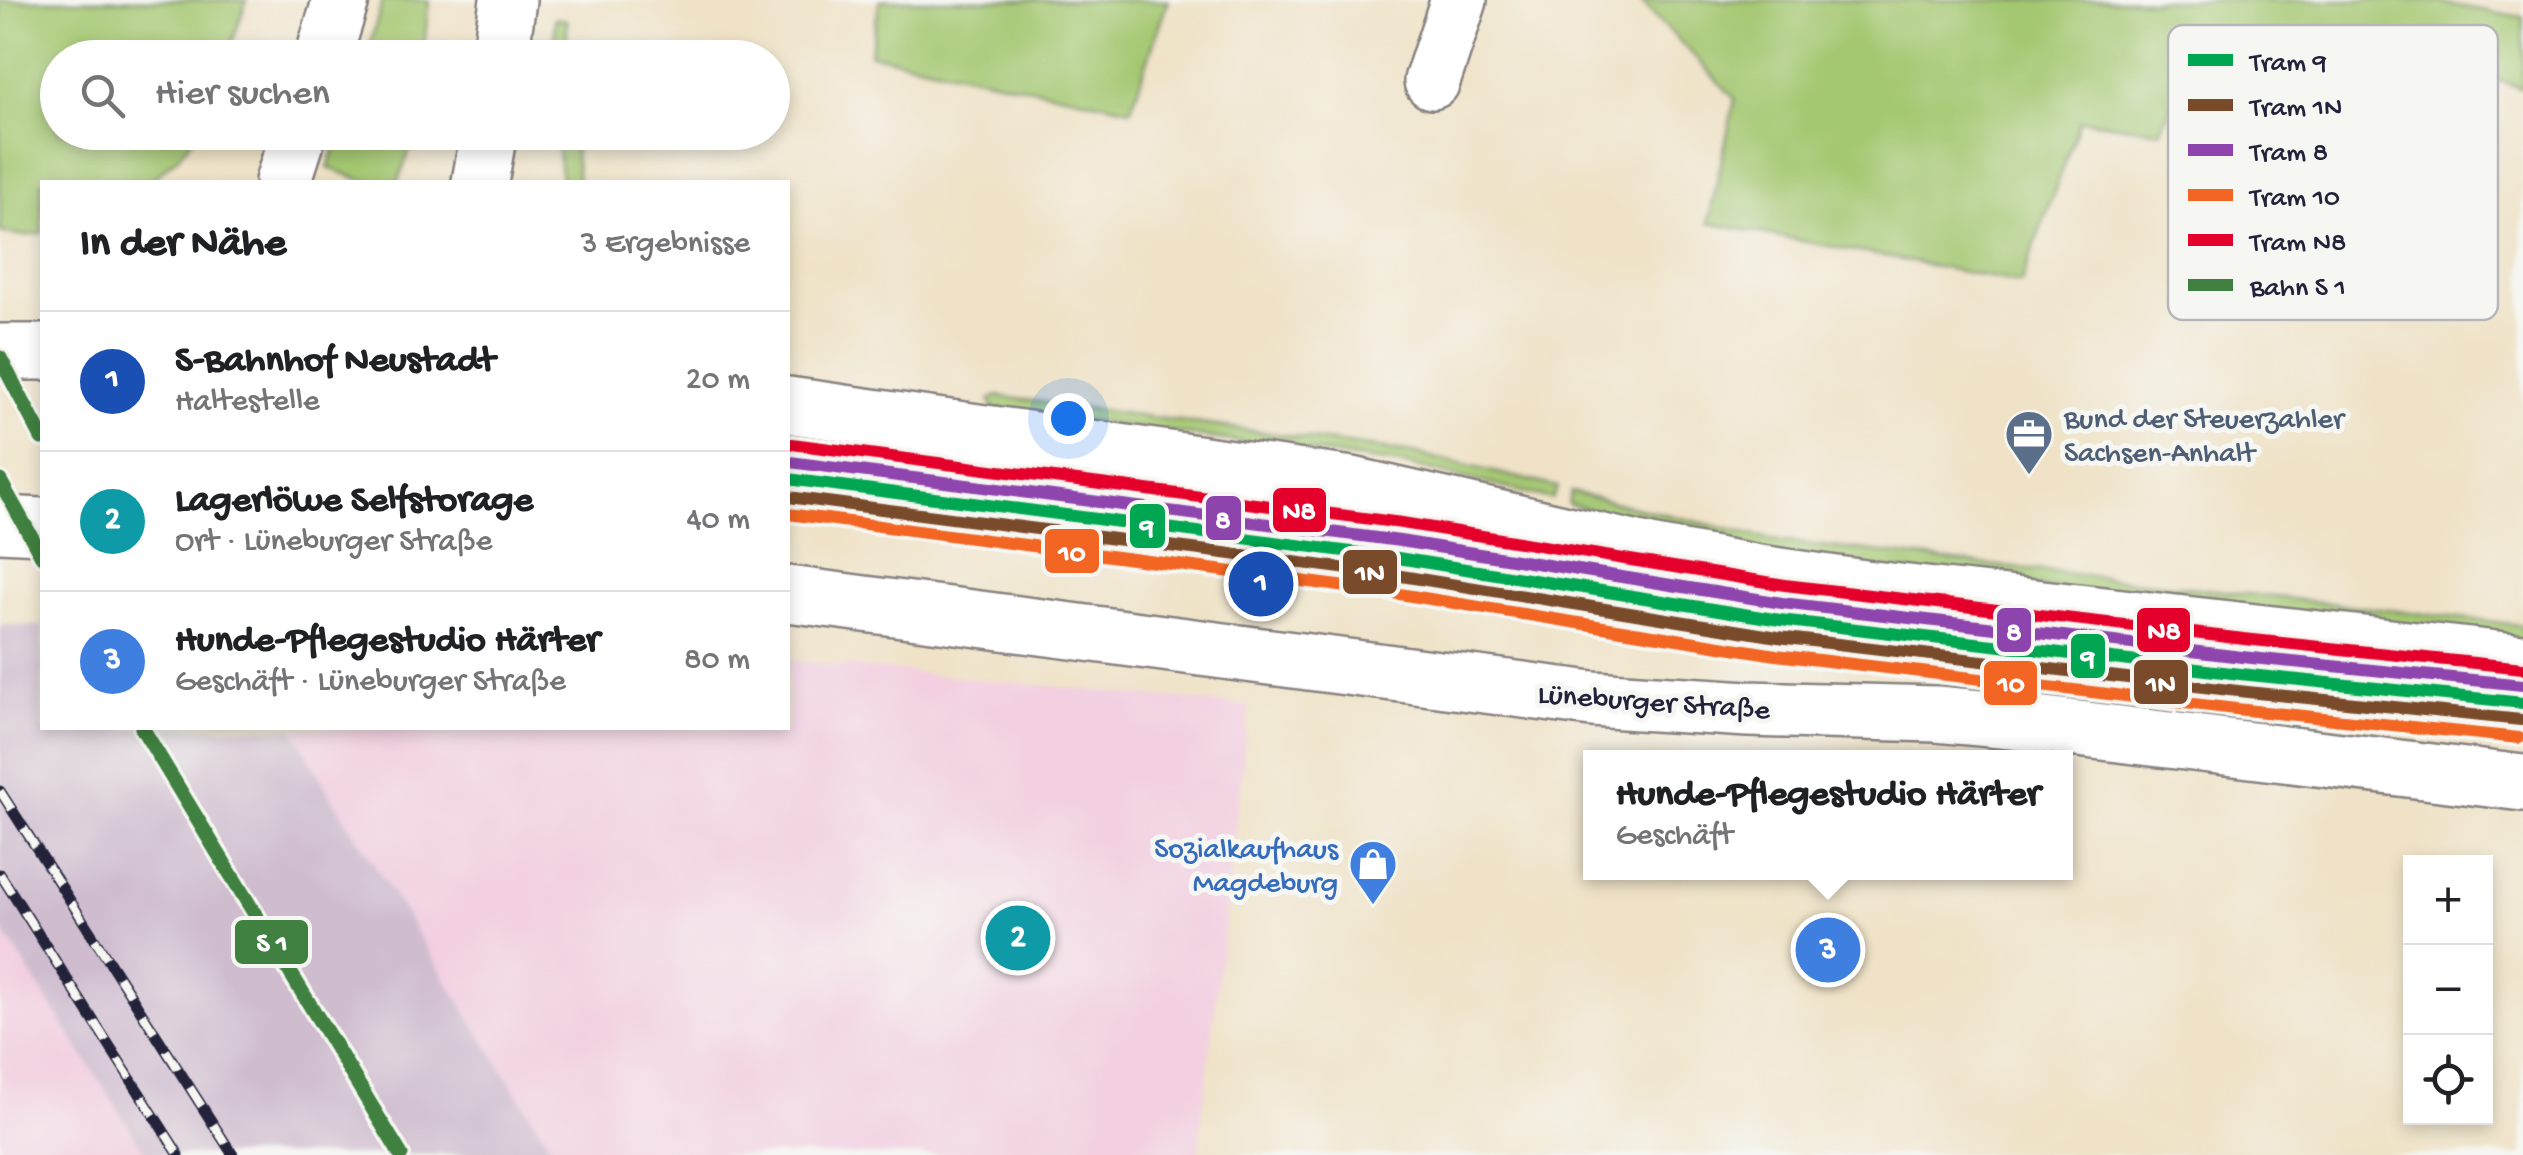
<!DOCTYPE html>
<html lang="de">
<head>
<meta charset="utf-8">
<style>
  :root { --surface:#fff; --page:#f6f6f6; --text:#202124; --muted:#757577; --line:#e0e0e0; --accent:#2563eb }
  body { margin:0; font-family:"Gochi Hand",sans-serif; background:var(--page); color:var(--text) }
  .controls { position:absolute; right:30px; bottom:30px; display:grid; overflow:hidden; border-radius:0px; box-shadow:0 5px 15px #0003 }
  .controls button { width:90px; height:90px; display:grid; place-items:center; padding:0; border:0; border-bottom:2px solid var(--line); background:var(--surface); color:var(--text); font:50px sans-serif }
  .you { position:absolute; left:1068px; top:418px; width:35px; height:35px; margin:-25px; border:8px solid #fff; border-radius:50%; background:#1a73e8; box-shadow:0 0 0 15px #1a73e833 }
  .badge { display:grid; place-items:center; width:65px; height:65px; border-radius:50%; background:var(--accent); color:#fff; font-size:32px; font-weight:700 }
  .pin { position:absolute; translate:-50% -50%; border:5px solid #fff; box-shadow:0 2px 10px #0006 }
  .popup { position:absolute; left:1583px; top:750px; width:490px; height:130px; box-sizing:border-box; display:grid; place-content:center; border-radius:0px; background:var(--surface); filter:drop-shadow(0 2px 8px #0005); font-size:32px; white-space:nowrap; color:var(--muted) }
  .popup b { font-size:38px; color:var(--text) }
  .popup::after { content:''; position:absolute; left:50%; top:100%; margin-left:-20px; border:20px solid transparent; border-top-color:var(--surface) }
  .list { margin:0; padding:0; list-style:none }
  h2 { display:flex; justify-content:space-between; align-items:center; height:130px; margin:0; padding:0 40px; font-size:42px }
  h2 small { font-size:32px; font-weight:400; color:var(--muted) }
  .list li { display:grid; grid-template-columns:65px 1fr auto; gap:30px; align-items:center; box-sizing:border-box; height:140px; padding:0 40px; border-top:2px solid var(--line) }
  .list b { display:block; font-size:38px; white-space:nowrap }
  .list p { margin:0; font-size:32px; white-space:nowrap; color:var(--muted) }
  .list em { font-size:32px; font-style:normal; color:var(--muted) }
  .icon { flex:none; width:55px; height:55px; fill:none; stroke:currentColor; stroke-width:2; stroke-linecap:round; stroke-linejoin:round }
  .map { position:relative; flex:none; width:2523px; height:1155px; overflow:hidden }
  .search { position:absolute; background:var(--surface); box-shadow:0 5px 15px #0003; left:40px; top:40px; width:750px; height:110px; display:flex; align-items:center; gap:25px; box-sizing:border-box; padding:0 35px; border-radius:55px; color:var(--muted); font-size:38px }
  .panel { position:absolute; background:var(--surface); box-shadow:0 5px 15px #0003; left:40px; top:180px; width:750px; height:550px; border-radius:0px }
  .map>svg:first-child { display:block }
  .built { fill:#f2cfe1 }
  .industrial { fill:#cfbdcf }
  .green { fill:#a4c771; stroke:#637456; stroke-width:2.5 }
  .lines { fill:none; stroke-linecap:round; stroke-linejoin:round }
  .minor-casing { stroke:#888280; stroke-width:60 }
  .major-casing { stroke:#888280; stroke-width:60 }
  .minor { stroke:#fff; stroke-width:55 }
  .major { stroke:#fff; stroke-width:55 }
  .rail-casing { stroke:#22223b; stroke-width:11 }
  .rail { stroke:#f6f6f2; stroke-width:8; stroke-dasharray:22; stroke-linecap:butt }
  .rail-1-casing { stroke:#f6f6f2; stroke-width:22 }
  .rail-1 { stroke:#408040; stroke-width:15 }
  .tram-1-casing { stroke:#f6f6f2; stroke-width:20 }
  .tram-2-casing { stroke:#f6f6f2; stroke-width:20 }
  .tram-3-casing { stroke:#f6f6f2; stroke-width:20 }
  .tram-4-casing { stroke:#f6f6f2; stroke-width:20 }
  .tram-5-casing { stroke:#f6f6f2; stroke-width:20 }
  .tram-1 { stroke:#00a651; stroke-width:12 }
  .tram-2 { stroke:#7a4b2a; stroke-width:12 }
  .tram-3 { stroke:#8e44ad; stroke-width:12 }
  .tram-4 { stroke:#f26522; stroke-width:12 }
  .tram-5 { stroke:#e4002b; stroke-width:12 }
  .labels { text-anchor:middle; stroke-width:10; stroke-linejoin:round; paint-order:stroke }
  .service-label { font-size:30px; fill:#4e5e75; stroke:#f6f6f2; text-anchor:start }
  .street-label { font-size:30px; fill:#22223b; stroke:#f6f6f2 }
  .shop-label { font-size:30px; fill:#366cbe; stroke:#f6f6f2; text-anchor:end }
  .key { fill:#f6f6f2; stroke:#b6b6bb; stroke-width:2.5 }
  .key-label { font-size:28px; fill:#22223b }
  .line-badge { stroke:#f6f6f2; stroke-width:4 }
  .badge-label { font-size:28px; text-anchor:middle; font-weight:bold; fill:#fff }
</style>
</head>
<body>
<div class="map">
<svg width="2523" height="1155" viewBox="0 0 2523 1155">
  <rect width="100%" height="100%" fill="#f6f6f2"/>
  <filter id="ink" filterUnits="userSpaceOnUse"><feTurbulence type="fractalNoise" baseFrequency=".01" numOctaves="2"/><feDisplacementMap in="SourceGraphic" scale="20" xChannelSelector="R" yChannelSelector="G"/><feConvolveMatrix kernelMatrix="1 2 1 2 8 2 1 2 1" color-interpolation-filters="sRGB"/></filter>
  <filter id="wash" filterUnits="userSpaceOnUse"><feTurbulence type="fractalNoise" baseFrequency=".0048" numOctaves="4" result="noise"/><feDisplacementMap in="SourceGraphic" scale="40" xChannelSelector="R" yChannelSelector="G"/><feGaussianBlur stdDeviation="2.25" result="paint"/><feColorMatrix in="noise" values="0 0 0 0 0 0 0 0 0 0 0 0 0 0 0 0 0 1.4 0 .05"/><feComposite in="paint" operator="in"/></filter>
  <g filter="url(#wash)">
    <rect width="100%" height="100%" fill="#efe2c6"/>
    <!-- built -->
    <g class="built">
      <polygon points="788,660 1249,706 1198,1155 556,1155 323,783 293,728 788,728"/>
      <polygon points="0,926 147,1155 0,1155"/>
    </g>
    <!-- industrial -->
    <polygon class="industrial" points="0,625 42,626 42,728 293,728 323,783 556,1155 147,1155 0,926"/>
    <!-- green -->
    <g class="green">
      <polygon points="0,0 247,0 227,57 58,58 58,132 197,133 177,158 149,182 42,182 42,233 25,236 0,232"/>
      <polygon points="383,0 429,0 423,57 366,57"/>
      <polygon points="880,0 1168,0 1131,109 870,54"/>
      <polygon points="1640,0 2424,0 2523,17 2523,89 2373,38 2255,36 2215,47 2180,87 2160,131 2080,120 2021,283 1708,223 1735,99"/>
      <polygon points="555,18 567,20 567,57 554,57"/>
      <polygon points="340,133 416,133 398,182 368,182 328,168"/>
      <polygon points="555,133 573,133 578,182 562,182"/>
      <polygon points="997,396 1413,453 1558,487 1552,499 1407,465 993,408 990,400"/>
      <polygon points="1571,492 1778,541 2523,625 2523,642 1772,557 1568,504"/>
    </g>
  </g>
  <g filter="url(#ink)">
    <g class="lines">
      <!-- minor casing -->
      <g class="minor-casing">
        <g id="minor">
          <polyline points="323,58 341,0"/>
          <polyline points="500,58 508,0"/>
          <polyline points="1432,81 1459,0"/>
          <polyline points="283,182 299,132"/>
          <polyline points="480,182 489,132"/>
        </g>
      </g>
      <!-- major casing -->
      <g class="major-casing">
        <g id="major">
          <polyline points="0,352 42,352"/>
          <polyline points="788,405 1352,485 1655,554 1759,573 1864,588 2523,662"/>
          <polyline points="0,524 42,526"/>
          <polyline points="788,594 1592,699 1748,709 1936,714 2012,721 2523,783"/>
        </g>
      </g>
      <!-- minor -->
      <use href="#minor" class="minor"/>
      <!-- major -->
      <use href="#major" class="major"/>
      <!-- rail casing -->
      <g class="rail-casing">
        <g id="rail">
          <polyline points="0,791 233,1155"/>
          <polyline points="0,874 179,1155"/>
        </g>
      </g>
      <!-- rail -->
      <use href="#rail" class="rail"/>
      <!-- rail-1 casing -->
      <g class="rail-1-casing">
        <g id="rail-1">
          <polyline points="0,358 42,438"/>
          <polyline points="0,481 42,556"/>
          <polyline points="142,728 401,1155"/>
        </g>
      </g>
      <!-- rail-1 -->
      <use href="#rail-1" class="rail-1"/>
      <!-- tram-1 casing -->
      <g class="tram-1-casing">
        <polyline id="tram-1" points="788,479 1398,558 1780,620 2240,674 2523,703"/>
      </g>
      <!-- tram-2 casing -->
      <g class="tram-2-casing">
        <polyline id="tram-2" points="788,497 1395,575 1778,637 2238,691 2521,720"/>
      </g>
      <!-- tram-3 casing -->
      <g class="tram-3-casing">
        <polyline id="tram-3" points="790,462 1400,541 1782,603 2242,657 2523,685"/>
      </g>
      <!-- tram-4 casing -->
      <g class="tram-4-casing">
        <polyline id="tram-4" points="788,514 1393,593 1776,655 2236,709 2519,738"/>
      </g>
      <!-- tram-5 casing -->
      <g class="tram-5-casing">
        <polyline id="tram-5" points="792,444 1402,523 1785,585 2244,639 2523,668"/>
      </g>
      <!-- tram-1 -->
      <use href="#tram-1" class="tram-1"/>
      <!-- tram-2 -->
      <use href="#tram-2" class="tram-2"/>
      <!-- tram-3 -->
      <use href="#tram-3" class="tram-3"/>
      <!-- tram-4 -->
      <use href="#tram-4" class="tram-4"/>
      <!-- tram-5 -->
      <use href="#tram-5" class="tram-5"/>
    </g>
  </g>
  <!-- icons -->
  <defs>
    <g id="office-pin" transform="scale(2.5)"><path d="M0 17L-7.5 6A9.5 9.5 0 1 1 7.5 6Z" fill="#5c6f8a" stroke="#f6f6f2"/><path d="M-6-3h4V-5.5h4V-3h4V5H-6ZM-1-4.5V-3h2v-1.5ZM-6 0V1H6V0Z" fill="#fff"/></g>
    <g id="shop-pin" transform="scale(2.5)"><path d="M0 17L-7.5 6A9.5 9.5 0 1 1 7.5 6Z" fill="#3f7fe0" stroke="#f6f6f2"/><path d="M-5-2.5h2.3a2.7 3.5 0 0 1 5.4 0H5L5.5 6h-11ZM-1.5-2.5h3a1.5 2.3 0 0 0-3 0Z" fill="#fff"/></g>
  </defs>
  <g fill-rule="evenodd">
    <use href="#office-pin" x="2029" y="434"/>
    <use href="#shop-pin" x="1373" y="864"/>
  </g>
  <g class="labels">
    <!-- service labels -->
    <g class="service-label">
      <text x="2064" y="427">Bund der Steuerzahler<tspan x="2064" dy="34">Sachsen-Anhalt</tspan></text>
    </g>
    <!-- street labels -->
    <g class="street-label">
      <text transform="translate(1654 700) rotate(4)" y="10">Lüneburger Straße</text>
    </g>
    <!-- shop labels -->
    <g class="shop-label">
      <text x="1338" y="857">Sozialkaufhaus<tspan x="1338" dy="34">Magdeburg</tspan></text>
    </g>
  </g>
  <!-- legend -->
  <rect x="2168" y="25" width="330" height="295" rx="15" class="key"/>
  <rect x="2188" y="54" width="45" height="12" fill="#00a651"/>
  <rect x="2188" y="99" width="45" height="12" fill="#7a4b2a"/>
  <rect x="2188" y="144" width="45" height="12" fill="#8e44ad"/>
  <rect x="2188" y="189" width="45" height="12" fill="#f26522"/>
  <rect x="2188" y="234" width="45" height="12" fill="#e4002b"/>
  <rect x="2188" y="279" width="45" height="12" fill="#408040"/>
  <g class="key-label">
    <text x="2250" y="70">Tram 9</text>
    <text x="2250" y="115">Tram 1N</text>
    <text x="2250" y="160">Tram 8</text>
    <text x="2250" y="205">Tram 10</text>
    <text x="2250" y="250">Tram N8</text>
    <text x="2250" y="295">Bahn S 1</text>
  </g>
  <g class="line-badge">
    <rect x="1271" y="486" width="57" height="48" rx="10" fill="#e4002b"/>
    <rect x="1204" y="494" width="39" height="48" rx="10" fill="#8e44ad"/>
    <rect x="1128" y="502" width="39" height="48" rx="10" fill="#00a651"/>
    <rect x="1043" y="527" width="58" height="48" rx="10" fill="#f26522"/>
    <rect x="1341" y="548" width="58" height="48" rx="10" fill="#7a4b2a"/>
    <rect x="2135" y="606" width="57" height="48" rx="10" fill="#e4002b"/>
    <rect x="1995" y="606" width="38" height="48" rx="10" fill="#8e44ad"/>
    <rect x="2069" y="632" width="38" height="48" rx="10" fill="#00a651"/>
    <rect x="2132" y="658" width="58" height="48" rx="10" fill="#7a4b2a"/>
    <rect x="1982" y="659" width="57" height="48" rx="10" fill="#f26522"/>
    <rect x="233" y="918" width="77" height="48" rx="10" fill="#408040"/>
  </g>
  <g class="badge-label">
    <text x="1299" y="519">N8</text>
    <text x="1223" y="528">8</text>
    <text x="1147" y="535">9</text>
    <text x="1072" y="561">10</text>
    <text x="1370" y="581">1N</text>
    <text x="2164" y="639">N8</text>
    <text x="2014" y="640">8</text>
    <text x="2088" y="666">9</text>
    <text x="2161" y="692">1N</text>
    <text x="2011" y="692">10</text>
    <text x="272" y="951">S 1</text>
  </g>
</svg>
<div class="controls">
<button>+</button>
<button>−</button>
<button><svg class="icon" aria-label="locate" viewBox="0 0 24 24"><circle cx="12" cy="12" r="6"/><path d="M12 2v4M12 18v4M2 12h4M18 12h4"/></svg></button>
</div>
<div class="you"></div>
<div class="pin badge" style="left:1261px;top:584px;background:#1a4fb4">1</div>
<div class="pin badge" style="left:1018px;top:938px;background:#0f9aa8">2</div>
<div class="pin badge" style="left:1828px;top:950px;background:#3f7fe0">3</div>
<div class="popup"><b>Hunde-Pflegestudio Härter</b>Geschäft</div>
<div class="search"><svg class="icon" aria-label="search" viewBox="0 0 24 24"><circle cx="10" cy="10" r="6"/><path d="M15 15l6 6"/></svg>Hier suchen</div>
<section class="panel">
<h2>In der Nähe<small>3 Ergebnisse</small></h2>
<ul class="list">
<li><span class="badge" style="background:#1a4fb4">1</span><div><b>S-Bahnhof Neustadt</b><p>Haltestelle</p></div><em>20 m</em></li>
<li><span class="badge" style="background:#0f9aa8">2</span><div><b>Lagerlöwe Selfstorage</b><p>Ort · Lüneburger Straße</p></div><em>40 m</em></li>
<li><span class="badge" style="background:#3f7fe0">3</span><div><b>Hunde-Pflegestudio Härter</b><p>Geschäft · Lüneburger Straße</p></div><em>80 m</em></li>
</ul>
</section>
</div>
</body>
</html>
